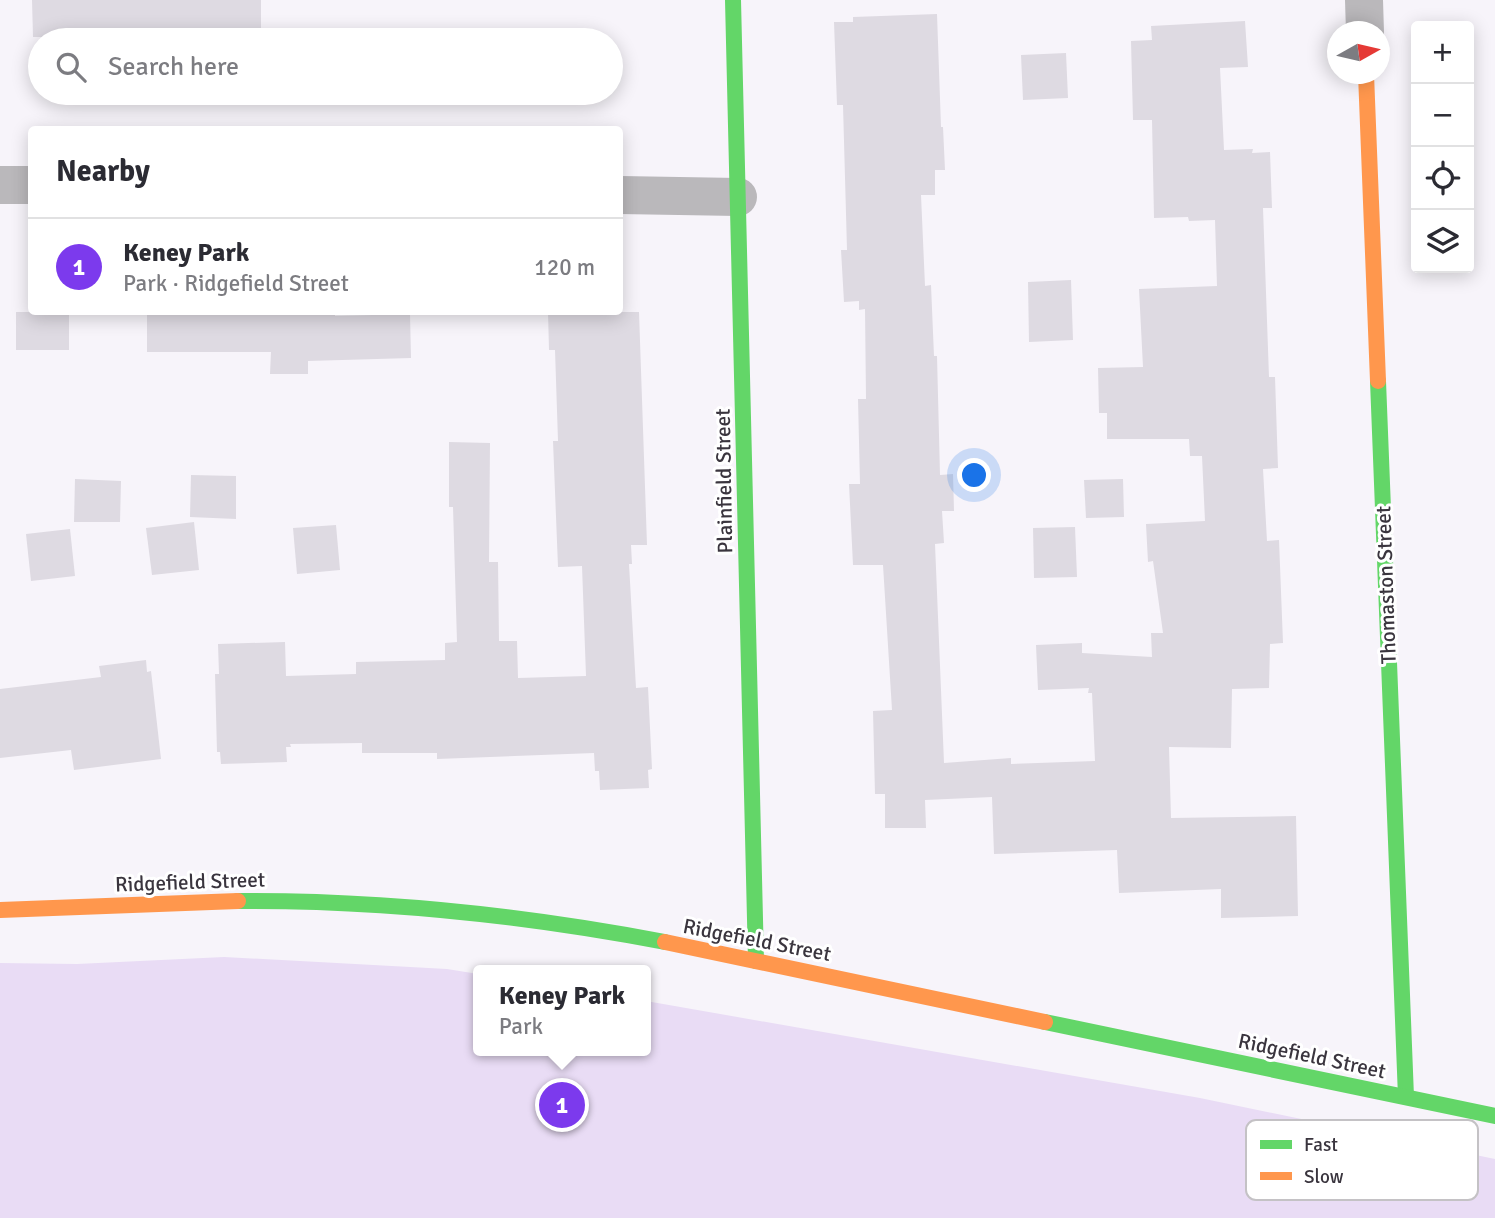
<!DOCTYPE html>
<html lang="en">
<head>
<meta charset="utf-8">
<style>
  :root { --surface:#fff; --page:#f7f7f7; --text:#2b2b33; --muted:#7c7c81; --line:#e1e1e2; --accent:#7c3aed }
  body { margin:0; font-family:Signika,sans-serif; background:var(--page); color:var(--text) }
  .controls { position:absolute; right:21px; top:21px; display:grid; overflow:hidden; border-radius:7px; box-shadow:0 4px 18px #0003 }
  .controls button { width:63px; height:63px; display:grid; place-items:center; padding:0; border:0; border-bottom:2px solid var(--line); background:var(--surface); color:var(--text); font:35px sans-serif }
  .compass { position:absolute; left:1327px; top:21px; width:63px; height:63px; border-radius:50%; background:var(--surface); box-shadow:0 4px 18px #0003; rotate:82deg }
  .you { position:absolute; left:975px; top:476px; width:24px; height:24px; margin:-18px; border:5px solid #fff; border-radius:50%; background:#1a73e8; box-shadow:0 0 0 10px #1a73e833 }
  .badge { display:grid; place-items:center; width:46px; height:46px; border-radius:50%; background:var(--accent); color:#fff; font-size:23px; font-weight:700 }
  .pin { position:absolute; translate:-50% -50%; border:4px solid #fff; box-shadow:0 2px 7px #0006 }
  .popup { position:absolute; left:473px; top:965px; width:178px; height:91px; box-sizing:border-box; display:grid; place-content:center; border-radius:7px; background:var(--surface); filter:drop-shadow(0 2px 5px #0005); font-size:23px; white-space:nowrap; color:var(--muted) }
  .popup b { font-size:26px; color:var(--text) }
  .popup::after { content:''; position:absolute; left:50%; top:100%; margin-left:-14px; border:14px solid transparent; border-top-color:var(--surface) }
  .list { margin:0; padding:0; list-style:none }
  h2 { display:flex; justify-content:space-between; align-items:center; height:91px; margin:0; padding:0 28px; font-size:30px }
  h2 small { font-size:23px; font-weight:400; color:var(--muted) }
  .list li { display:grid; grid-template-columns:46px 1fr auto; gap:21px; align-items:center; box-sizing:border-box; height:98px; padding:0 28px; border-top:2px solid var(--line) }
  .list b { display:block; font-size:26px; white-space:nowrap }
  .list p { margin:0; font-size:23px; white-space:nowrap; color:var(--muted) }
  .list em { font-size:23px; font-style:normal; color:var(--muted) }
  .icon { flex:none; width:38px; height:38px; fill:none; stroke:currentColor; stroke-width:2; stroke-linecap:round; stroke-linejoin:round }
  .map { position:relative; flex:none; width:1495px; height:1218px; overflow:hidden }
  .search { position:absolute; background:var(--surface); box-shadow:0 4px 18px #0003; left:28px; top:28px; width:595px; height:77px; display:flex; align-items:center; gap:18px; box-sizing:border-box; padding:0 24px; border-radius:38px; color:var(--muted); font-size:26px }
  .panel { position:absolute; background:var(--surface); box-shadow:0 4px 18px #0003; left:28px; top:126px; width:595px; height:189px; border-radius:7px }
  .map>svg:first-child { display:block }
  .green { fill:#e9dcf5 }
  .building { fill:#dedae2 }
  .lines { fill:none; stroke-linecap:round; stroke-linejoin:round }
  .street { stroke:#bab8bb; stroke-width:38 }
  .fast { stroke:#63d668; stroke-width:16 }
  .slow { stroke:#ff974d; stroke-width:16 }
  .labels { text-anchor:middle; stroke-width:6; stroke-linejoin:round; paint-order:stroke }
  .street-label { font-size:21px; fill:#3a353e; stroke:#fff }
  .key { fill:#fff; stroke:#c4c2c5; stroke-width:2 }
  .key-label { font-size:19px; fill:#3a353e }
</style>
</head>
<body>
<div class="map">
<svg width="1495" height="1218" viewBox="0 0 1495 1218">
  <rect width="100%" height="100%" fill="#f7f4fa"/>
  <!-- green -->
  <polygon class="green" points="224,957 447,969 478,974 478,1051 646,1051 646,1001 1200,1098 1495,1159 1495,1218 0,1218 0,963 77,964"/>
  <!-- building -->
  <g class="building">
    <polygon points="32,0 261,0 261,40 69,40 69,37 33,37"/>
    <polygon points="937,14 941,127 943,127 945,170 935,170 935,195 921,195 925,286 931,285 934,356 937,356 940,475 953,474 954,511 942,511 944,543 935,544 944,763 1011,758 1011,764 1095,761 1092,693 1088,693 1089,688 1038,690 1036,645 1082,643 1082,653 1152,657 1151,633 1163,633 1153,561 1148,562 1146,524 1205,521 1202,456 1190,456 1189,439 1107,439 1107,413 1099,413 1098,368 1143,367 1139,289 1217,286 1215,220 1189,221 1188,217 1154,218 1152,120 1133,120 1131,41 1152,40 1151,26 1245,21 1248,67 1220,68 1224,150 1253,149 1252,153 1270,152 1272,208 1263,208 1269,377 1275,377 1278,468 1263,469 1267,541 1279,540 1283,643 1270,644 1269,688 1232,689 1231,748 1169,747 1171,818 1296,816 1298,916 1221,918 1221,889 1119,893 1117,850 994,854 992,797 925,800 926,828 885,828 885,794 875,794 873,711 892,710 883,565 853,565 849,484 860,484 858,399 866,399 865,309 859,310 859,301 844,302 841,250 847,250 843,105 837,105 834,22 853,22 853,17"/>
    <polygon points="1066,53 1068,98 1023,100 1021,55"/>
    <polygon points="1071,280 1073,340 1029,342 1028,282"/>
    <rect x="16" y="312" width="53" height="38"/>
    <polygon points="147,312 335,312 335,316 410,314 411,358 308,361 308,374 270,374 271,352 147,352"/>
    <polygon points="548,312 639,312 647,545 631,545 632,564 629,564 636,688 648,687 652,769 648,770 649,788 600,790 599,771 595,771 594,753 437,759 437,753 362,753 362,743 290,744 291,747 286,747 287,762 221,764 220,752 217,752 215,674 219,674 218,644 285,642 286,676 356,674 356,662 445,660 445,643 457,642 453,507 449,507 449,442 490,443 489,562 498,562 499,641 517,641 518,678 586,676 582,566 558,567 553,441 558,441 555,350 549,350"/>
    <polygon points="191,475 236,476 236,519 190,517"/>
    <polygon points="75,479 121,481 120,522 74,522"/>
    <polygon points="1123,479 1124,517 1086,518 1084,480"/>
    <polygon points="194,522 199,570 152,575 146,528"/>
    <polygon points="336,525 340,570 297,574 293,528"/>
    <polygon points="1075,527 1077,577 1034,578 1033,528"/>
    <polygon points="70,529 75,576 31,581 26,534"/>
    <polygon points="146,660 147,672 151,671 161,759 74,770 71,750 0,758 0,689 101,677 99,666"/>
  </g>
  <g class="lines">
    <!-- street -->
    <g class="street">
      <polyline points="1364,0 1365,32"/>
      <polyline points="0,185 32,185"/>
      <polyline points="620,195 738,197"/>
    </g>
    <!-- fast -->
    <g class="fast">
      <polyline points="733,0 756,961"/>
      <polyline points="1378,381 1406,1097"/>
      <path d="M238,901C382,900 523,915 665,942"/>
      <polyline points="1045,1022 1495,1116"/>
    </g>
    <!-- slow -->
    <g class="slow">
      <polyline points="1366,74 1378,381"/>
      <polyline points="0,910 238,901"/>
      <polyline points="665,942 1045,1022"/>
    </g>
  </g>
  <g class="labels">
    <!-- street labels -->
    <g class="street-label">
      <text transform="translate(724 481) rotate(-91)" y="7">Plainfield Street</text>
      <text transform="translate(1386 585) rotate(-92)" y="7">Thomaston Street</text>
      <text transform="translate(190 882) rotate(-2)" y="7">Ridgefield Street</text>
      <text transform="translate(757 940) rotate(11)" y="7">Ridgefield Street</text>
      <text transform="translate(1312 1056) rotate(12)" y="7">Ridgefield Street</text>
    </g>
  </g>
  <!-- legend -->
  <rect x="1246" y="1120" width="232" height="80" rx="10" class="key"/>
  <rect x="1260" y="1140" width="32" height="9" fill="#63d668"/>
  <rect x="1260" y="1172" width="32" height="8" fill="#ff974d"/>
  <g class="key-label">
    <text x="1304" y="1151">Fast</text>
    <text x="1304" y="1183">Slow</text>
  </g>
</svg>
<div class="controls">
<button>+</button>
<button>−</button>
<button><svg class="icon" aria-label="locate" viewBox="0 0 24 24"><circle cx="12" cy="12" r="6"/><path d="M12 2v4M12 18v4M2 12h4M18 12h4"/></svg></button>
<button><svg class="icon" aria-label="layers" viewBox="0 0 24 24"><path d="M12 4l9 5-9 5-9-5zM3 14l9 5 9-5"/></svg></button>
</div>
<svg class="compass" viewBox="-18 -18 36 36"><path d="M0-13l5 13h-10z" fill="#e53935"/><path d="M0 13l5-13h-10z" fill="#7c7c81"/></svg>
<div class="you"></div>
<div class="pin badge" style="left:562px;top:1105px">1</div>
<div class="popup"><b>Keney Park</b>Park</div>
<div class="search"><svg class="icon" aria-label="search" viewBox="0 0 24 24"><circle cx="10" cy="10" r="6"/><path d="M15 15l6 6"/></svg>Search here</div>
<section class="panel">
<h2>Nearby<small></small></h2>
<ul class="list">
<li><span class="badge">1</span><div><b>Keney Park</b><p>Park · Ridgefield Street</p></div><em>120 m</em></li>
</ul>
</section>
</div>
</body>
</html>
